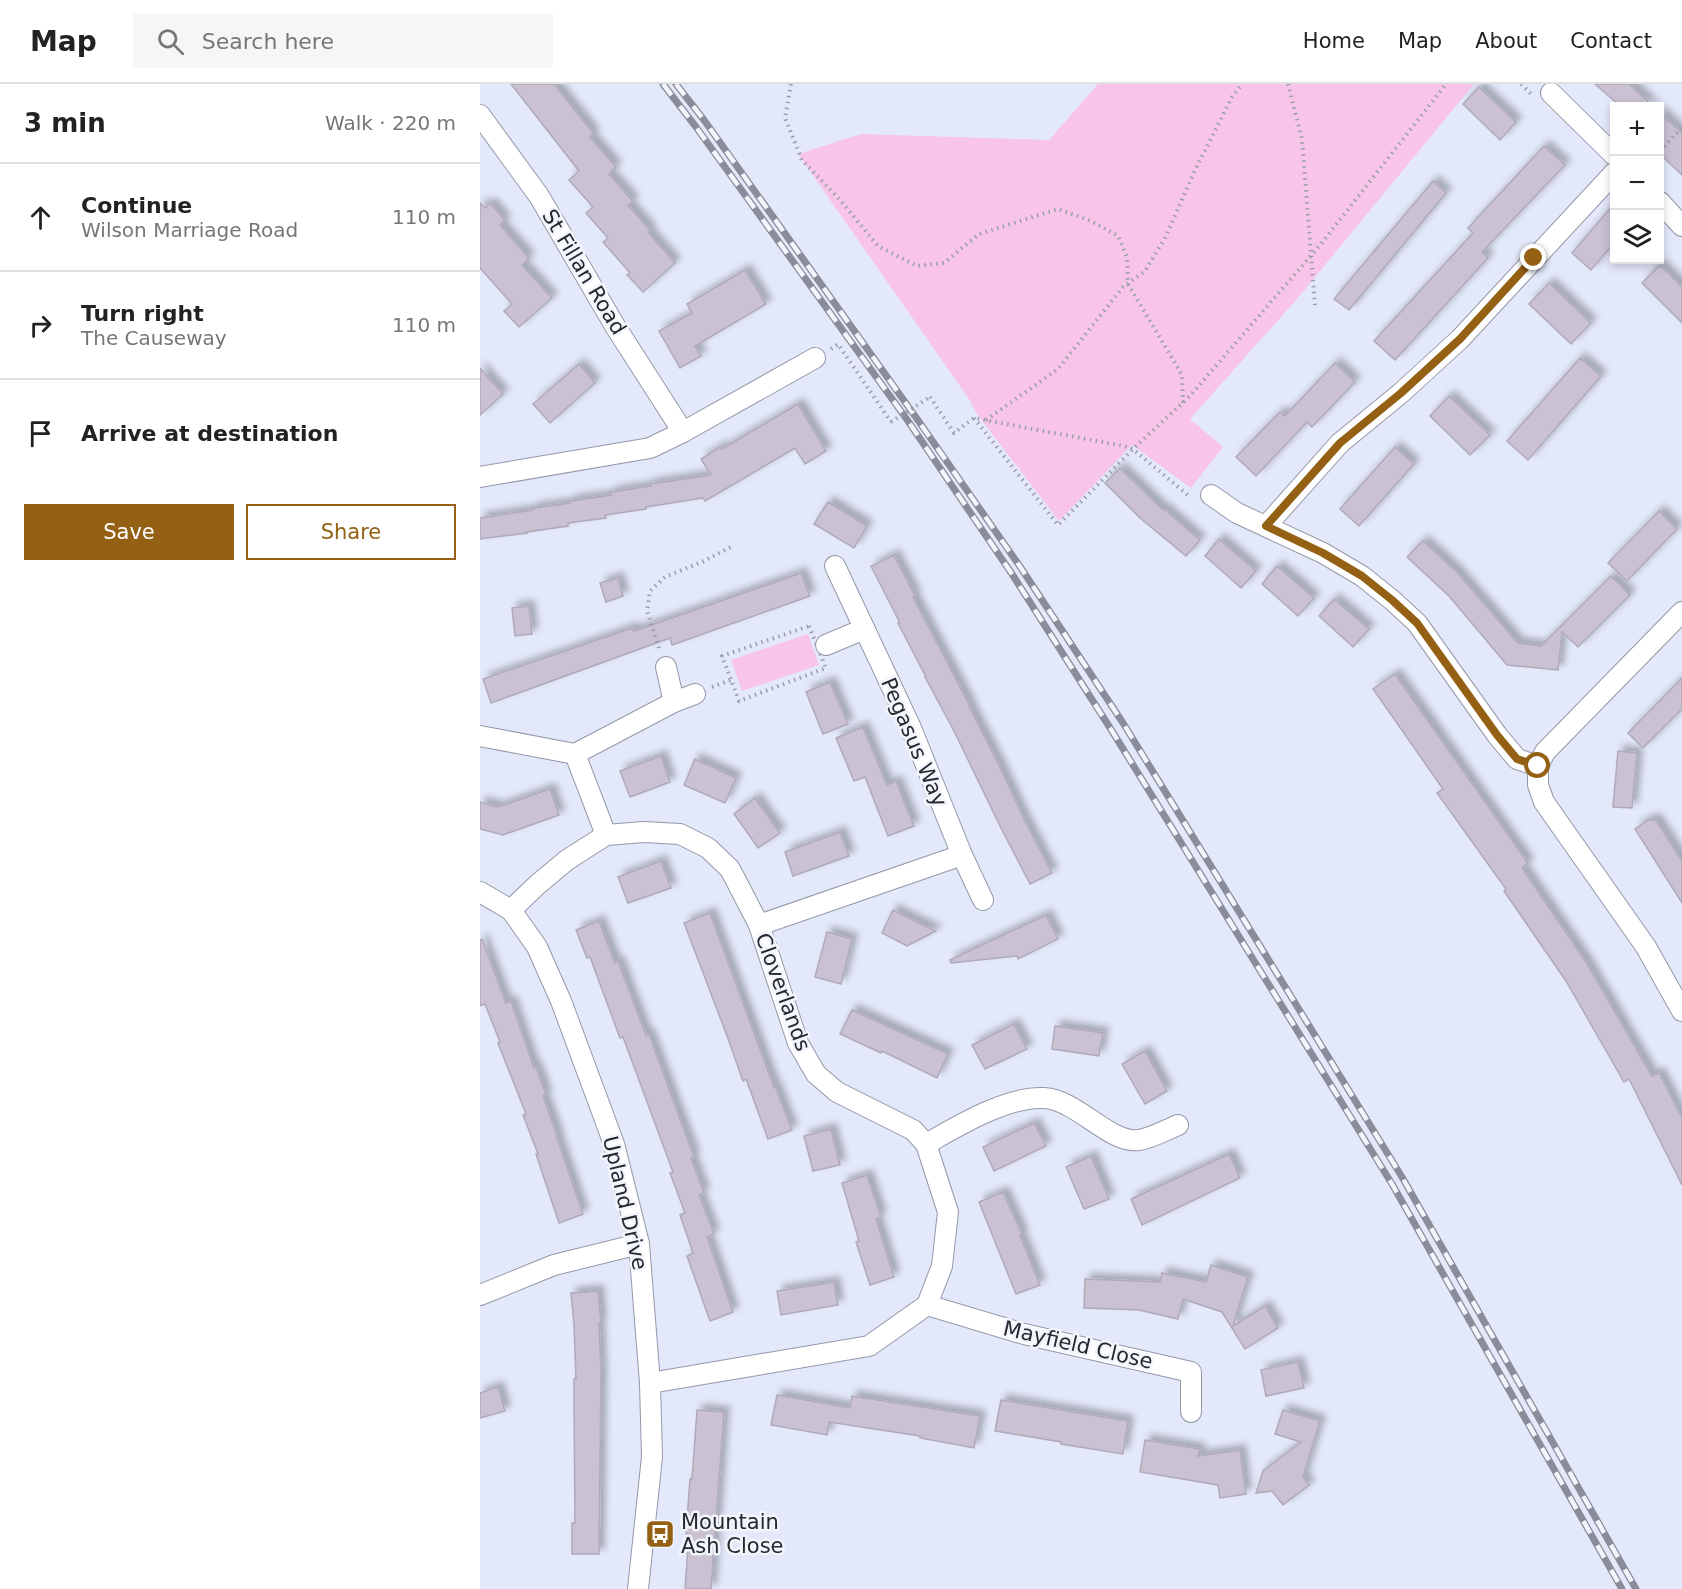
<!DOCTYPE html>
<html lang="en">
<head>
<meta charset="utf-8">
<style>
  :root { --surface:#fff; --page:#f6f6f6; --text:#222; --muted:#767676; --line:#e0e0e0; --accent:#946114 }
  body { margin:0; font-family:"DejaVu Sans",sans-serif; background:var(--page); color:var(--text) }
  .controls { position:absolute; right:18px; top:18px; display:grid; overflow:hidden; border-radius:0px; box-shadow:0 3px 9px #0003 }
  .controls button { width:54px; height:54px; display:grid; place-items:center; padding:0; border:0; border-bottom:2px solid var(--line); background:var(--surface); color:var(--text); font:30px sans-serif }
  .stop { position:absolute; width:18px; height:18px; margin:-14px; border:4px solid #946114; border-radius:50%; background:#fff }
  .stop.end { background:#946114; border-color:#fff; box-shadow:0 2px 6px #0008 }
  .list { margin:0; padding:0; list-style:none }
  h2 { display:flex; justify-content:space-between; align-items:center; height:78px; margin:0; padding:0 24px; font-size:26px }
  h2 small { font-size:20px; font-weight:400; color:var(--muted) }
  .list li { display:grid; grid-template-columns:39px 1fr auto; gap:18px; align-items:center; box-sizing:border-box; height:108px; padding:0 24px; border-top:2px solid var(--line) }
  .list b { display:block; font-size:22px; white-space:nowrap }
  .list p { margin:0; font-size:20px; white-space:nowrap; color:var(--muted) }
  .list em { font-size:20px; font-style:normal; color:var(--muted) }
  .actions { display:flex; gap:12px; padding:18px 24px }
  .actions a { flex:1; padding:14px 0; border:2px solid var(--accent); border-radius:0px; text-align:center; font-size:21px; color:var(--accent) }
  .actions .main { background:var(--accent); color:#fff }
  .icon { flex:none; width:33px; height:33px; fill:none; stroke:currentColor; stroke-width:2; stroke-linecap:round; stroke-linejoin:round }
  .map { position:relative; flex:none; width:1202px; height:1505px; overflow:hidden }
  header { display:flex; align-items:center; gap:36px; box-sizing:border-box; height:84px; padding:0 30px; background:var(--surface); border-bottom:2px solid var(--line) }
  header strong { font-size:28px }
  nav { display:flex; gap:33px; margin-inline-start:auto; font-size:21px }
  .search { width:420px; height:54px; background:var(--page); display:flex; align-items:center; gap:15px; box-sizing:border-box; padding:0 21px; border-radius:0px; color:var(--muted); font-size:22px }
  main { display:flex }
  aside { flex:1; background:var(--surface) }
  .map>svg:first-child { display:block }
  .green { fill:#f8c5e9 }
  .building { fill:#cac2d3; stroke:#b0a9ba; stroke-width:1.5; filter:url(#shadow) }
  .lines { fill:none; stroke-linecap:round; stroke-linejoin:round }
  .street-casing { stroke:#9498a9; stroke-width:22 }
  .path { stroke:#9a9eab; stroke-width:4; stroke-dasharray:1.5 4.5; stroke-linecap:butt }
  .street { stroke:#fff; stroke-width:20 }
  .rail-casing { stroke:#898d99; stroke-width:7 }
  .rail { stroke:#f3f5fd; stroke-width:4.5; stroke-dasharray:14; stroke-linecap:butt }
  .path-bridge { stroke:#9a9eab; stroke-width:4; stroke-dasharray:1.5 4.5; stroke-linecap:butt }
  .route { stroke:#946114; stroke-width:8 }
  .labels { text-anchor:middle; stroke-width:5; stroke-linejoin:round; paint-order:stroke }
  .street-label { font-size:21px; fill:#26282e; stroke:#f3f5fd }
  .poi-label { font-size:21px; fill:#26282e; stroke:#f3f5fd; text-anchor:start }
</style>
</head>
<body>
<header>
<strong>Map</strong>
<div class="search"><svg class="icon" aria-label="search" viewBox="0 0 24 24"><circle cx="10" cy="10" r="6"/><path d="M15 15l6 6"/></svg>Search here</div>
<nav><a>Home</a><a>Map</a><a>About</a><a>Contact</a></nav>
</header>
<main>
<aside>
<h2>3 min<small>Walk · 220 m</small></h2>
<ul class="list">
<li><svg class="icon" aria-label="ahead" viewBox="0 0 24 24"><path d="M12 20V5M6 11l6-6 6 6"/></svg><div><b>Continue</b><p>Wilson Marriage Road</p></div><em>110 m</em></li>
<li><svg class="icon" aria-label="right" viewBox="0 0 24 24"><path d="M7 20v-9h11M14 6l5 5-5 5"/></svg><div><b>Turn right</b><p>The Causeway</p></div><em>110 m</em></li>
<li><svg class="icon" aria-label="arrive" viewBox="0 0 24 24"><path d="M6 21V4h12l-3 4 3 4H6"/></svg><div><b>Arrive at destination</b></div></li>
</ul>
<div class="actions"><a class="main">Save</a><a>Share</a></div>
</aside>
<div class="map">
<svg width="1202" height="1505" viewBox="0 0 1202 1505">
  <defs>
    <filter id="shadow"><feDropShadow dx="5.5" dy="-5.5" stdDeviation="3" flood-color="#0004"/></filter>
  </defs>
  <rect width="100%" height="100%" fill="#e3e8fa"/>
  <!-- green -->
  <g class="green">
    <polygon points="618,0 994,0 817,215 710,335 743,363 711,404 652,361 579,437 496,329 489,315 318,70 381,50 569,56"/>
    <polygon points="328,550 339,581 262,607 251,576"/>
  </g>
  <!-- building -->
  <g class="building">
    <polygon points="31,0 74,0 114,50 110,53 136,83 129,90 153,117 148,121 170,146 168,148 195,179 163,208 147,191 150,189 123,158 128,154 106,129 113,123 89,96 99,87"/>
    <polygon points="1115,0 1149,0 1173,22 1140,22"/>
    <polygon points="999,3 1036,38 1020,56 983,20"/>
    <polygon points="1179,28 1202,49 1202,91 1179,69"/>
    <polygon points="1064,62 1085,81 1002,168 1008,174 915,276 894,257 993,149 988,144"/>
    <polygon points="953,97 966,109 869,226 854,215"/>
    <polygon points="0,119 5,124 10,119 25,136 20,141 49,174 42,181 72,214 39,243 24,227 32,220 0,184"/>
    <polygon points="1134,120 1134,159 1111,186 1092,169"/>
    <polygon points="1180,181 1202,203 1202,239 1162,199"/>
    <polygon points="265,186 286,220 215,262 221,272 200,284 179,247 212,229 207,220"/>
    <polygon points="1069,199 1111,239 1091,260 1049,220"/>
    <polygon points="1100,274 1121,292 1048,376 1027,357"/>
    <polygon points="855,279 875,298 832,343 827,338 776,392 756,373 800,328 805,332"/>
    <polygon points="99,280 115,299 70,339 53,320"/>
    <polygon points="0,284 23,310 0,331"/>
    <polygon points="969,312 1010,351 990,371 950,332"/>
    <polygon points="318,320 346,367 325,380 315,364 225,417 223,414 166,423 166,425 125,431 126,434 88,439 88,442 47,448 47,449 0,455 0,434 53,426 53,424 90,419 90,417 131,411 131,408 171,402 170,400 231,391 221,375 240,363 242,365"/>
    <polygon points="915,363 934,380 879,442 860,425"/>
    <polygon points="640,384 683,426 684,425 720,456 706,472 660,434 625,399"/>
    <polygon points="348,418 387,442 374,464 334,440"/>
    <polygon points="1179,427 1197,445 1147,497 1128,479"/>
    <polygon points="739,455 776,487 761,504 725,472"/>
    <polygon points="943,457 977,488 1038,559 1061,562 1131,492 1150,511 1098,563 1082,548 1078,586 1027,581 969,512 927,473"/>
    <polygon points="414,471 435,512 433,513 490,622 489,622 519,681 544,735 572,789 550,800 521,744 474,647 445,593 446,593 418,539 420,539 391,482"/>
    <polygon points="797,482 834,514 818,532 782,500"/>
    <polygon points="321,489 330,512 192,561 190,554 11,619 3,595 152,544 154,547"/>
    <polygon points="138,494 143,512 126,518 120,499"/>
    <polygon points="854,515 889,545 873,563 839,532"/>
    <polygon points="49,522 52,550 35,552 32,524"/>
    <polygon points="915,590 1048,779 1042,784 1106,878 1172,992 1179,989 1202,1034 1202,1101 1149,995 1144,998 1086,897 1024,807 1026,805 957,709 963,705 893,605"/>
    <polygon points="1202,594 1202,625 1163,664 1148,649"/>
    <polygon points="350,598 368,640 343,650 326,608"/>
    <polygon points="383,643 407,701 416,697 434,742 408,752 385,693 374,697 356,654"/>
    <polygon points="1138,667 1157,669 1152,724 1133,723"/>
    <polygon points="181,672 190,698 150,713 140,687"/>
    <polygon points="215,675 256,694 245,719 204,701"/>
    <polygon points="70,705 79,731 23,751 0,745 0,718 18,723"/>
    <polygon points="275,714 300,749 278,764 254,730"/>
    <polygon points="1168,736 1176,736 1202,777 1202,819 1155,745"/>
    <polygon points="360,748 369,772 313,792 305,768"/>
    <polygon points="181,777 191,804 148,819 138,793"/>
    <polygon points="413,826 433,836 456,847 427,862 402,849"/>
    <polygon points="230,829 294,1003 295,1002 312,1046 288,1055 266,995 263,997 246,949 204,839"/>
    <polygon points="566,831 578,855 538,875 537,872 471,879 470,876"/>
    <polygon points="119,837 135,879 138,877 166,951 169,950 214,1073 211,1074 224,1109 219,1111 234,1150 227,1153 253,1228 230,1237 207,1172 213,1169 200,1131 205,1129 190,1089 193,1088 143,953 140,954 110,873 107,874 96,846"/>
    <polygon points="347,848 372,855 361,900 335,893"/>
    <polygon points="2,855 26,919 31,917 54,984 56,983 66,1011 63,1012 77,1051 76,1051 103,1130 79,1139 56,1070 58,1070 43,1031 46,1030 18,959 20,958 5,920 0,922 0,856"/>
    <polygon points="372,926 468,970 457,994 402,967 401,969 360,950"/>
    <polygon points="534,940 547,965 505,985 492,961"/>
    <polygon points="575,942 623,949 619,972 572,965"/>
    <polygon points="665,967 687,1007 665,1020 642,980"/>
    <polygon points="554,1039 566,1062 514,1087 503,1063"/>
    <polygon points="351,1045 360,1081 333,1087 324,1052"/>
    <polygon points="749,1070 760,1094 662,1141 651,1115"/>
    <polygon points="611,1072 629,1115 604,1125 586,1083"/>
    <polygon points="387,1091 401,1133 396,1135 414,1193 390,1201 376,1158 379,1157 362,1099"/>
    <polygon points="523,1108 542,1150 540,1151 560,1201 536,1210 499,1118"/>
    <polygon points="731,1181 768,1193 753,1242 785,1222 798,1244 765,1265 742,1228 703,1215 698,1235 659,1226 604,1224 605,1195 680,1198 682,1189 726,1198"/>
    <polygon points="354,1198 358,1221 301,1231 297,1207"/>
    <polygon points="118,1207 121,1239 119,1239 121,1288 119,1470 92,1470 92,1439 95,1439 94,1317 94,1295 96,1295 94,1241 91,1209"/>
    <polygon points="818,1278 824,1304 786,1312 781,1286"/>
    <polygon points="18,1303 25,1327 0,1334 0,1309"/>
    <polygon points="297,1311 370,1324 372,1312 500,1332 494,1364 440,1354 440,1352 349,1338 347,1351 291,1341"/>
    <polygon points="521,1316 648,1337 643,1370 581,1360 581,1358 515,1347"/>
    <polygon points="217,1326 244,1328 231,1505 205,1505 209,1450 206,1450 210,1395 212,1395"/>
    <polygon points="803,1326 840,1337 823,1393 829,1401 803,1421 792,1407 776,1409 783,1387 821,1358 795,1350"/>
    <polygon points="665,1356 720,1365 718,1372 760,1366 766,1410 740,1414 738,1401 660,1388"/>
  </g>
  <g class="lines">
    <!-- street casing -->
    <g class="street-casing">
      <g id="street">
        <polyline points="1071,9 1134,71"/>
        <polyline points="0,31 59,112 135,242 203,348"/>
        <polyline points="1180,118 1202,142"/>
        <polyline points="0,393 170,364 203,348 335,274"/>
        <polyline points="731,411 757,429 843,469 882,492 912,516 937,539 1017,651 1037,675 1058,682 1058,701 1064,718 1166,863 1202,927"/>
        <polyline points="786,442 860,359 921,309 980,255 1134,89"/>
        <polyline points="355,482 431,644 482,771 503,816"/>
        <polyline points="346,561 384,545"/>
        <polyline points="186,583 194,618"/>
        <polyline points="0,652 95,670 194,618 215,610"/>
        <polyline points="95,670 126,751"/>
        <polyline points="1058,682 1065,668 1202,528"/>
        <polyline points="0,808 31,826 57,863 81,917 134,1060 159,1160 170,1299 172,1373 158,1505"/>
        <polyline points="31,826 57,801 87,776 126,751 164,748 200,750 228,764 250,785 279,841 318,959 336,990 357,1008 433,1046 446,1060 468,1128 462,1182 447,1221 389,1262 170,1299"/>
        <polyline points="279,841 482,771"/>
        <path d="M446,1060C478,1042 527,1012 564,1014C598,1016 629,1060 659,1056C672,1054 686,1046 698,1041"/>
        <polyline points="0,1211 74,1181 159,1160"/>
        <polyline points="447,1221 544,1250 711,1288 711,1328"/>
      </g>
    </g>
    <!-- path -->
    <g class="path">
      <polyline points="311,0 305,34 322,76 361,117 398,162 437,182 464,179 499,150 578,125 611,137 638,152 647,173 648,200 702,291 703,319"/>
      <polyline points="808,0 822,55 835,221"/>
      <polyline points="1041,0 1051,10"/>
      <polyline points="1180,67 1202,43"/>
      <polyline points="351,265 358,260 411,338"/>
      <polyline points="450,313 474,349 494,334 644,362 653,365 710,413"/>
      <polyline points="494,334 578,441 653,365 710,312 841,160 966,0"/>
      <polyline points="506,336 578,285 643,203 665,187 685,154 716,84 752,13 762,0"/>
      <polygon points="329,542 346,584 259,617 242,572"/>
      <polyline points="179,564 167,527 170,507 185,493 224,477 251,463"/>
      <polyline points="232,603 251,596"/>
    </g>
    <!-- street -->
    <use href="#street" class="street"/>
    <!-- rail casing -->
    <g class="rail-casing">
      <g id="rail">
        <polyline points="183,0 216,43 428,337 532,490 632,647 912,1100 1142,1505"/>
        <polyline points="196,0 224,36 435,332 541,484 643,639 922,1093 1156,1505"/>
      </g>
    </g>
    <!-- rail -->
    <use href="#rail" class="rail"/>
    <!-- path-bridge -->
    <polyline class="path-bridge" points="411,338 450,313"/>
  </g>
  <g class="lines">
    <!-- route -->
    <polyline class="route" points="1054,174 980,255 921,309 860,359 786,442 843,469 882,492 912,516 937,539 1017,651 1037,675 1058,682"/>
  </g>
  <!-- icons -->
  <defs>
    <g id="bus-square" transform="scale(1.5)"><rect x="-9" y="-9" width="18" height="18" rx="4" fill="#946114" stroke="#f3f5fd"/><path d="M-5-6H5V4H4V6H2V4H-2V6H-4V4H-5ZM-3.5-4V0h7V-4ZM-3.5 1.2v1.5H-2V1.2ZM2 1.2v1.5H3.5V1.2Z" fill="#fff"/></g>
  </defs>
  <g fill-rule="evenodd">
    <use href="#bus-square" x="180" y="1450"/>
  </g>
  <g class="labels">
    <!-- street labels -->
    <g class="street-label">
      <text transform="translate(104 188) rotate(59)" y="7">St Fillan Road</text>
      <text transform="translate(434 658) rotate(67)" y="7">Pegasus Way</text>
      <text transform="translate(303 908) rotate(70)" y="7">Cloverlands</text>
      <text transform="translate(145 1119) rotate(77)" y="7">Upland Drive</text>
      <text transform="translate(598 1261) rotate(13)" y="7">Mayfield Close</text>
    </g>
    <!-- poi labels -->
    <g class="poi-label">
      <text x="201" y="1445">Mountain<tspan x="201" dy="24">Ash Close</tspan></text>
    </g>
  </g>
</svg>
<div class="controls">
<button>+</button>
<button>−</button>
<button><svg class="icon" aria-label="layers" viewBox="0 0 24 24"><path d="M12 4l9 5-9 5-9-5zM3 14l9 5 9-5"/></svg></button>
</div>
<div class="stop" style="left:1058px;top:682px"></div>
<div class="stop end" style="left:1054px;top:174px"></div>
</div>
</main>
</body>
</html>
